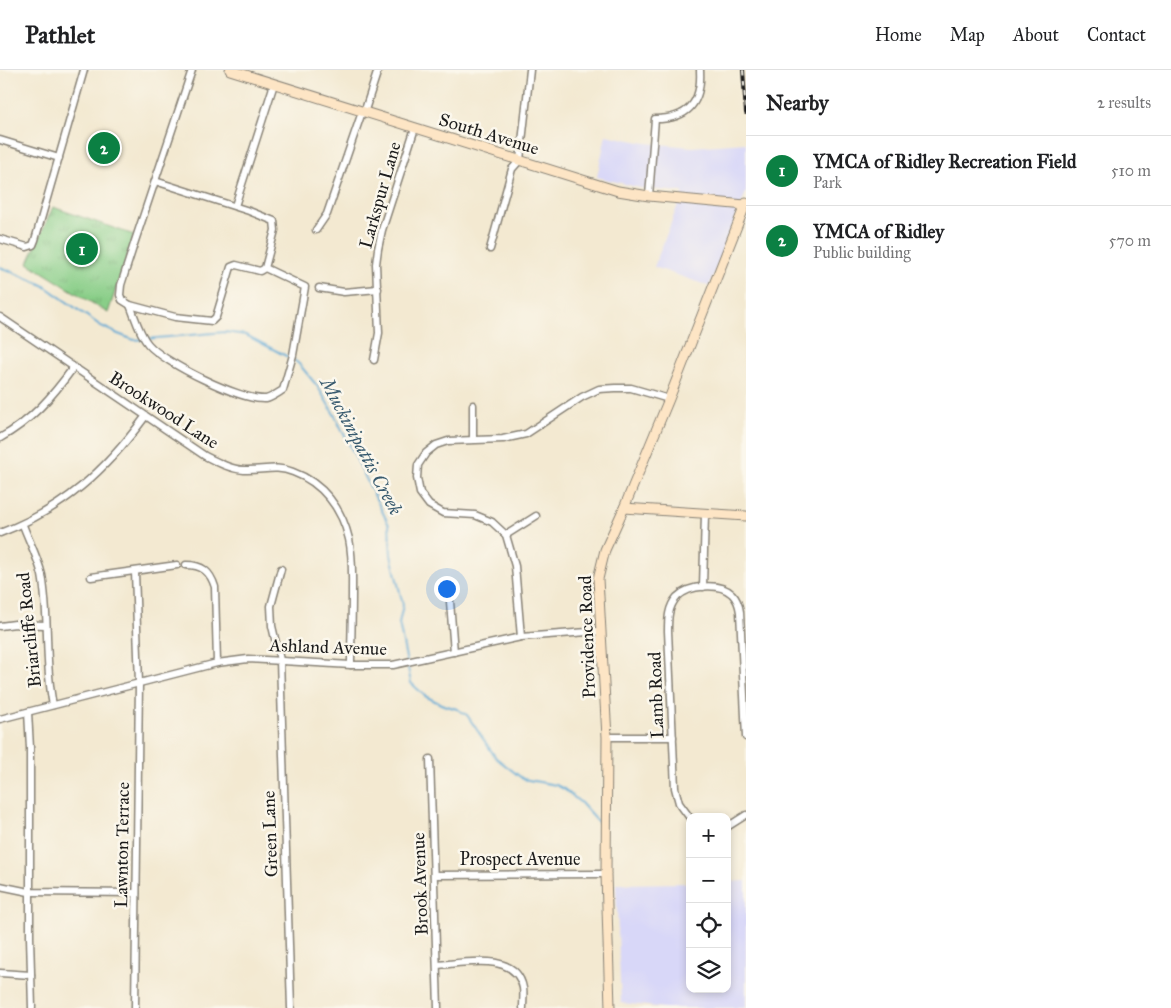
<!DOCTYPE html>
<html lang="en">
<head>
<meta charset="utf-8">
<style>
  :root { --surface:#fff; --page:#f6f6f6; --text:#202124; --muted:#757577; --line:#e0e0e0; --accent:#0b8043 }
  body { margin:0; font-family:"IM FELL Great Primer",serif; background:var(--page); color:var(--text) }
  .controls { position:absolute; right:15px; bottom:15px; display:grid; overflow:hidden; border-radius:10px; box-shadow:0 2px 8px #0003 }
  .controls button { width:45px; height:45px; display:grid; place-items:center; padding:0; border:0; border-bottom:1px solid var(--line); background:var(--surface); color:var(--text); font:25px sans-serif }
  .you { position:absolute; left:446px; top:518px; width:18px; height:18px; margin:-12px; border:4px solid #fff; border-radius:50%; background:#1a73e8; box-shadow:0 0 0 8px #1a73e833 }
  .badge { display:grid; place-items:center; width:32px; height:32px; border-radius:50%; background:var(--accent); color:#fff; font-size:16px; font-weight:700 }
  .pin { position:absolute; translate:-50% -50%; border:2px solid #fff; box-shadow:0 1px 5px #0006 }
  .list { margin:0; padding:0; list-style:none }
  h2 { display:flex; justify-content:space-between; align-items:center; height:65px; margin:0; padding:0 20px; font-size:21px }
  h2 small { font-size:16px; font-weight:400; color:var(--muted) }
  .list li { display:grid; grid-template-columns:32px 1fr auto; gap:15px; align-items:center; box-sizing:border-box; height:70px; padding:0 20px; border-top:1px solid var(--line) }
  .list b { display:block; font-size:19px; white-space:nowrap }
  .list p { margin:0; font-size:16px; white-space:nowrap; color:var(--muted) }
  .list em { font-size:16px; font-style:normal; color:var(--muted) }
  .icon { flex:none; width:28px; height:28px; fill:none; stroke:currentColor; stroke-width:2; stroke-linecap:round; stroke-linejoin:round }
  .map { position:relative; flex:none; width:746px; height:938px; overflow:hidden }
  header { display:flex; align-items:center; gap:30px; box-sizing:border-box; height:70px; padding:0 25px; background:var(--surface); border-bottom:1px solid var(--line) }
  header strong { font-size:24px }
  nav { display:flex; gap:28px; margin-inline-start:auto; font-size:18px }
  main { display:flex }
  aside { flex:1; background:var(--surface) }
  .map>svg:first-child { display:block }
  .built { fill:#d8d7f8 }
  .grass { fill:url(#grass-tufts); stroke:#527552 }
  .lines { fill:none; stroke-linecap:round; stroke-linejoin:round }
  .stream { stroke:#5ca8d4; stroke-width:2 }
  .street-casing { stroke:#888276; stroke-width:9 }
  .secondary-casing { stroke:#888276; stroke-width:11 }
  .street { stroke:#fff; stroke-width:6 }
  .secondary { stroke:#fde5c5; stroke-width:9 }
  .rail-casing { stroke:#1c1c1c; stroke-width:4 }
  .rail { stroke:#fbf7ec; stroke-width:2; stroke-dasharray:5.5; stroke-linecap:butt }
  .labels { text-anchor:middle; stroke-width:5; stroke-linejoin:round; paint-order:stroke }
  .street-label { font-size:18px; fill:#1c1c1c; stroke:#fbf7ec }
  .water-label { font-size:19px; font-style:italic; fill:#395b6f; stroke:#fbf7ec }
</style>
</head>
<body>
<header>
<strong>Pathlet</strong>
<nav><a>Home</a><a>Map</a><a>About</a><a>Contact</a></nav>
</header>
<main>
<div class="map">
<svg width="746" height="938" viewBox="0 0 746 938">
  <defs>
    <pattern id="grass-tufts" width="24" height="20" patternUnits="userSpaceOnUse" patternTransform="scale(1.25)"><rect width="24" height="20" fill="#89ce88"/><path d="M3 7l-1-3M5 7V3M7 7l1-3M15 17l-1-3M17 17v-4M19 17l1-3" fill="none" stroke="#76b075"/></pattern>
  </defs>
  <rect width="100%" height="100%" fill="#fbf7ec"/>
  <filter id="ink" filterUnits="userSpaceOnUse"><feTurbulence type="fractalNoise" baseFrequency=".02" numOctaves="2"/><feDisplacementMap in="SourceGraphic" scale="10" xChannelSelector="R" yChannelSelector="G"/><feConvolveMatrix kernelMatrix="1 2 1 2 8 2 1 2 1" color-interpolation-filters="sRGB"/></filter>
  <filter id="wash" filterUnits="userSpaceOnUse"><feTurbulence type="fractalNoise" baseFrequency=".0096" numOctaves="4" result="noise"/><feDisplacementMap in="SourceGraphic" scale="20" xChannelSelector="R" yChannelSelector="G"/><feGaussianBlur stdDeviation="1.12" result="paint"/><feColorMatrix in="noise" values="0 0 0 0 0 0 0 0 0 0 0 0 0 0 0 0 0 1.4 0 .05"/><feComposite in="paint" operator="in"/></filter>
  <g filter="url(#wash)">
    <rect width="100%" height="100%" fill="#f3e9d1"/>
    <!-- built -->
    <g class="built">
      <polygon points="606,65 645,73 692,77 746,73 746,122 709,216 654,197 683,122 641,118 597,107"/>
      <polygon points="746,811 746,938 665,938 621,933 616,814 690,813 690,919 727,919 727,812"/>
    </g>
    <!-- grass -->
    <polygon class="grass" points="53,137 134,165 108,243 28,193"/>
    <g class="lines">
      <!-- stream -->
      <g class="stream">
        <polyline points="0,197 43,215 101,256 118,264 134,270 225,262 246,265 290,288"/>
        <polyline points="294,290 299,294 318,317 335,346 389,455 391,485 403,535 399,553 411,613 425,626 441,634 457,639 467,645 496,688 523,709 556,715 564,719 581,733 600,754"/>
      </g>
    </g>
  </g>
  <g filter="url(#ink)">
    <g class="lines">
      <!-- street casing -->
      <g class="street-casing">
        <g id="street">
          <polyline points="192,0 135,171 121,215 120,225 122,230 130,235 175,247 212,251 216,247 231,197 236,195 260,201 265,198"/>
          <polyline points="364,43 378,0"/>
          <polyline points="0,70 59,88"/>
          <polyline points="155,111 249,141 274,151 275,160 265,198"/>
          <path d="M649,126L655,49C688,49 702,33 700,0"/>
          <polyline points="235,136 274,14"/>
          <polyline points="316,160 327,144 362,42"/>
          <polyline points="0,169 27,177 33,175 35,170 84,0"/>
          <polyline points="490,179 512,99 520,90 530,0"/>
          <polyline points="319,218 344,222 378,219"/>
          <path d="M130,235C135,247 139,263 148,274C164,293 241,331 266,329C271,328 278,323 283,320L293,285L305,217L265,198"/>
          <path d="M0,247L205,386C217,392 230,399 244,400C262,401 276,395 293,402C323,413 342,439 349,469C353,487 352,505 352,523C352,547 351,571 351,595"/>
          <polyline points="374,290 379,263 376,194 378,179 382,160 415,58"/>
          <polyline points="473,335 473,369"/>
          <path d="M0,368C31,351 52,327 73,298"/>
          <path d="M23,455C29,471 38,488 42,505C50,548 44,592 53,635"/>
          <path d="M0,463C64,439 105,401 145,347"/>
          <polyline points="506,465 536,446"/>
          <path d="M186,495C202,495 210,501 215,517L217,593"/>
          <polyline points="281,499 271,536 272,556 280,590 291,938"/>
          <polyline points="135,502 139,613 135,938"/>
          <polyline points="91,507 177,495"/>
          <polyline points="703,517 705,444"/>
          <polyline points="449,519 454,582"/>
          <polyline points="0,556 15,554 46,555"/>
          <polyline points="521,567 515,496 506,465 492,452 475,445 443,443 429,435 420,423 417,408 418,395 426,383 436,375 448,371 503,369 526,364 582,327 599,319 615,318 631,318 669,329"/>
          <polyline points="28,642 30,678 30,867 32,938"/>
          <polyline points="0,649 217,593 248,589 351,595 393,595 521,567 601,561"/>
          <polyline points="607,667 673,667"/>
          <polyline points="430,689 438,938"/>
          <path d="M690,748L679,733L675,718L668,561C668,549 668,537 677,527C689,515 719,512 732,524C737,529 739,535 740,542L746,667"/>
          <polyline points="727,757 746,745"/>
          <polyline points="434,805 606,804"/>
          <polyline points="0,816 29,822 136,823"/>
          <path d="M438,895C465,893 516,881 523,918C524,924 523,932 523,938"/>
          <polyline points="0,903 31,905"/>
        </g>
      </g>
      <!-- secondary casing -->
      <g class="secondary-casing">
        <g id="secondary">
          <polyline points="230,0 618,121 649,126 745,135"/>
          <polyline points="624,438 746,446"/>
          <polyline points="610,938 606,804 607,667 598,509 605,480 624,438 669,329 746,133"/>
        </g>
      </g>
      <!-- street -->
      <use href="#street" class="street"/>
      <!-- secondary -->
      <use href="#secondary" class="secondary"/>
      <!-- rail casing -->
      <g class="rail-casing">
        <polyline id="rail" points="743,0 746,43"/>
      </g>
      <!-- rail -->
      <use href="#rail" class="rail"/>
    </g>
  </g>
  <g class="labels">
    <!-- street labels -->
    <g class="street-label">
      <text transform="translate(489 64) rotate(17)" y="6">South Avenue</text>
      <text transform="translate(380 125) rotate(-74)" y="6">Larkspur Lane</text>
      <text transform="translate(164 340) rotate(33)" y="6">Brookwood Lane</text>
      <text transform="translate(29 560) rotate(-96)" y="6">Briarcliffe Road</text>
      <text transform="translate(587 567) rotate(-92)" y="6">Providence Road</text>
      <text transform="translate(328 577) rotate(2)" y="6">Ashland Avenue</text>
      <text transform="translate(656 625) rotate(-92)" y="6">Lamb Road</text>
      <text transform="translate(270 764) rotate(-92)" y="6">Green Lane</text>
      <text transform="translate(122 775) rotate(-89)" y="6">Lawnton Terrace</text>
      <text x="520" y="795">Prospect Avenue</text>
      <text transform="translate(420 814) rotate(-92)" y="6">Brook Avenue</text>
    </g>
    <!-- water labels -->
    <g class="water-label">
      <text transform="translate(362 376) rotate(62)" y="7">Muckinipattis Creek</text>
    </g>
  </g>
</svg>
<div class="controls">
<button>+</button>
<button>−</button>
<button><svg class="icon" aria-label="locate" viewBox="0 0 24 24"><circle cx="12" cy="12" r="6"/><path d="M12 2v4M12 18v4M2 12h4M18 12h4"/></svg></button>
<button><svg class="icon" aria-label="layers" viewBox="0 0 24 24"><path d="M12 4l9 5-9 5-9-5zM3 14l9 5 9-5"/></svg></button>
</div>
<div class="you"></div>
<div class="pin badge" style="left:82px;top:179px">1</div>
<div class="pin badge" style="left:104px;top:78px">2</div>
</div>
<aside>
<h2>Nearby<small>2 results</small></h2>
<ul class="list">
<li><span class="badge">1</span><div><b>YMCA of Ridley Recreation Field</b><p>Park</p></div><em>510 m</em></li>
<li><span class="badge">2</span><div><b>YMCA of Ridley</b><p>Public building</p></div><em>570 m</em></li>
</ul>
</aside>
</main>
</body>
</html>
